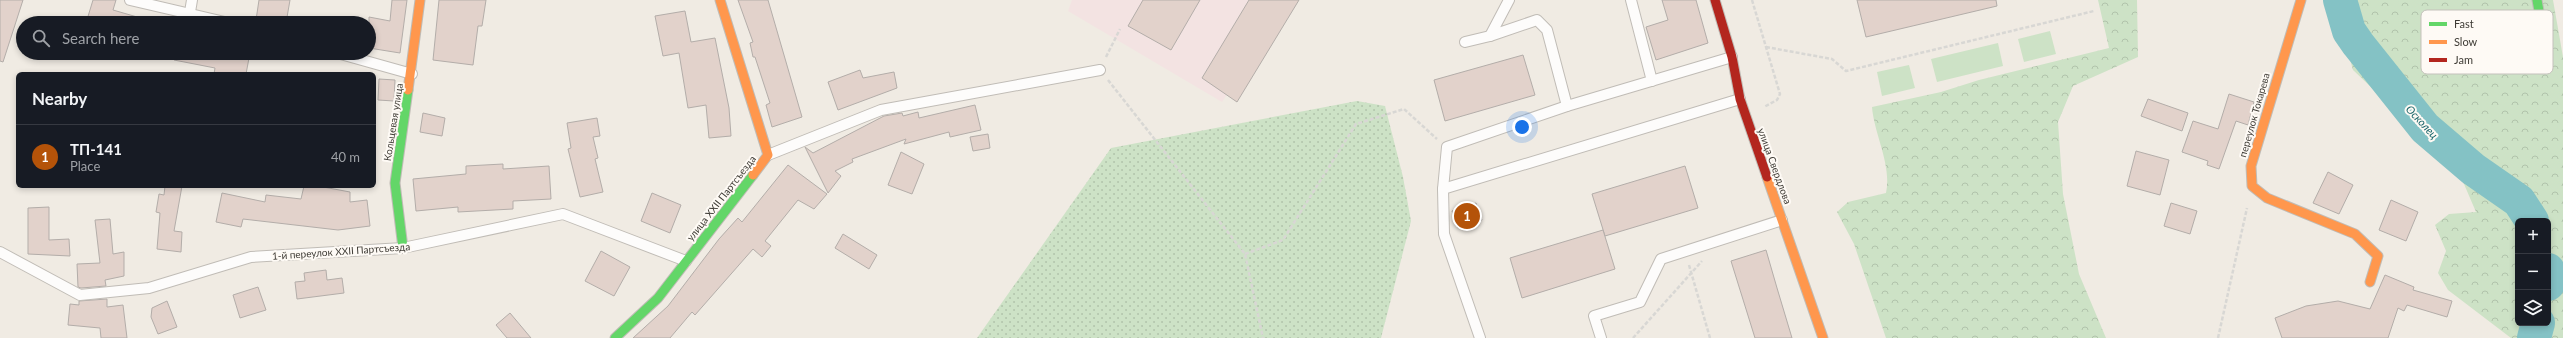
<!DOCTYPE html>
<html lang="en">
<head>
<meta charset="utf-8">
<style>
  :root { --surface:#171b24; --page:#20242c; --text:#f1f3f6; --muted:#9ea1a6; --line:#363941; --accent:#b45309 }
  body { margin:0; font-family:Lato,sans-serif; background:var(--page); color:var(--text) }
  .controls { position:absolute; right:12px; bottom:12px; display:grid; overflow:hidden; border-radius:6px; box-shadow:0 2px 6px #0003 }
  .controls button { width:36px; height:36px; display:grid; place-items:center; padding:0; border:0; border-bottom:1px solid var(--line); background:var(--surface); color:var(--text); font:20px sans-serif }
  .you { position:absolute; left:1522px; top:127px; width:14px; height:14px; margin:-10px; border:3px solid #fff; border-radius:50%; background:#1a73e8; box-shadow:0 0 0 6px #1a73e833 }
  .badge { display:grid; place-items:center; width:26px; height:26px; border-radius:50%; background:var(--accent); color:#fff; font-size:13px; font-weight:700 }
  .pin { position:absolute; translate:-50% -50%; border:2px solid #fff; box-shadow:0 1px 4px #0006 }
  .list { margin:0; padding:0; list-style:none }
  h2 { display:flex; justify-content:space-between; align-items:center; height:52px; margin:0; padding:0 16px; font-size:17px }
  h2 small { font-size:13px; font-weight:400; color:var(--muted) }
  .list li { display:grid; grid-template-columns:26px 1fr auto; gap:12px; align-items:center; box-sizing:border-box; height:64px; padding:0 16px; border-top:1px solid var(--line) }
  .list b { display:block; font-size:15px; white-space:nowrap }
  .list p { margin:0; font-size:13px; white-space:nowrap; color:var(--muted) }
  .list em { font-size:13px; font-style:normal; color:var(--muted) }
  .icon { flex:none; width:22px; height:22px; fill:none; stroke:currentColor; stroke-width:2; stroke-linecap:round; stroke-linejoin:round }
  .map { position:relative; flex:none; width:2563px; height:338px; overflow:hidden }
  .search { position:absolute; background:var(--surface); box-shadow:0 2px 6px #0003; left:16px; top:16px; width:360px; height:44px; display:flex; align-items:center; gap:10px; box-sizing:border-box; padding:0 14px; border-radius:22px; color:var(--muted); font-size:15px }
  .panel { position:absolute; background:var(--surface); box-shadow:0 2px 6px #0003; left:16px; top:72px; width:360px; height:116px; border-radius:6px }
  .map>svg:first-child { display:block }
  .industrial { fill:#f3e3e2 }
  .grass { fill:url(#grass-dots) }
  .forest { fill:url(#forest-crowns); fill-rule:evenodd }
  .park { fill:#cde2c6 }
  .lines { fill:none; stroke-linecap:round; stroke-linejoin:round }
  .river { stroke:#84c2c5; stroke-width:34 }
  .building { fill:#e2d2cb; stroke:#b3ada9 }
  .lane-casing { stroke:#c0bcb6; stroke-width:12 }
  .fast-casing { stroke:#c0bcb6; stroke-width:11 }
  .slow-casing { stroke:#c0bcb6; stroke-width:11 }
  .jam-casing { stroke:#c0bcb6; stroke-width:11 }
  .path { stroke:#d8d7d4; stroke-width:2.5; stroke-dasharray:4 2; stroke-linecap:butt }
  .lane { stroke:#fdfcfb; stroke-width:10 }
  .fast { stroke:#63d668; stroke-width:9 }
  .slow { stroke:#ff974d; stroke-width:9 }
  .jam { stroke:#b3261e; stroke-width:9 }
  .labels { text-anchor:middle; stroke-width:4; stroke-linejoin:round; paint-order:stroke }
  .street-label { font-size:10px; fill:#3e3b35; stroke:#fefaf5 }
  .water-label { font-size:11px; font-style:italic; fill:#166368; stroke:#fefaf5 }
  .key { fill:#fefaf5; stroke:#c4c1bb; stroke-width:1 }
  .key-label { font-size:11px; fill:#3e3b35 }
</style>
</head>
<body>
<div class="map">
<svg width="2563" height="338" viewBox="0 0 2563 338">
  <defs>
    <pattern id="grass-dots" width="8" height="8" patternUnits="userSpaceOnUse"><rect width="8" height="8" fill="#cde2c6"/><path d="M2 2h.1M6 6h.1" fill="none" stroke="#b1c3ab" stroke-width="1.8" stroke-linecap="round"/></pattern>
    <pattern id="forest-crowns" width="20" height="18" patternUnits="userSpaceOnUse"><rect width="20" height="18" fill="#cde2c6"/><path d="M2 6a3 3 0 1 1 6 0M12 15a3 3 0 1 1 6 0" fill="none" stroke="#b1c3ab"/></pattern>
  </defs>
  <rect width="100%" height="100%" fill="#f0ebe3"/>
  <!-- industrial -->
  <polygon class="industrial" points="1072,0 1289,0 1222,102 1068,11"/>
  <!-- grass -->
  <polygon class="grass" points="1357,101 1385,106 1403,177 1411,221 1381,338 977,338 1111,148"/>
  <!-- forest -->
  <g class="forest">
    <path d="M2098,0H2137L2138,57L2073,86L2058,122L2063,194L2079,274L2106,338H1886L1854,244L1837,212L1848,202L1886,193C1892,165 1874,134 1872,107L1941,92L1979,80L2109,48Z"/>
    <path d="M2333,0H2553L2563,57V338H2511L2448,290L2438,273L2446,251L2435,225L2449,214L2476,212L2458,170L2353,70ZM2518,221H2548V323H2518Z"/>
  </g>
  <!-- park -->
  <g class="park">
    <polygon points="2050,31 2056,54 2024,62 2018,39"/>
    <polygon points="1998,43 2003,66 1937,82 1931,59"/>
    <polygon points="1909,65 1915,88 1882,96 1877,72"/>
  </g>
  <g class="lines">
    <!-- river -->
    <g class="river">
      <polyline points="2340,0 2349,31 2358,44 2425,128 2473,169 2519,201 2532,221"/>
      <polyline points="2548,270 2548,284"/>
      <polyline points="2534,338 2538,323"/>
    </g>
  </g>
  <!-- building -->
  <g class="building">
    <polygon points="0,0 23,0 3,62 0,61"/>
    <polygon points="93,0 116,0 113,10 144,19 143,23 86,23"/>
    <polygon points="259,0 290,0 286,23 256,20"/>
    <polygon points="392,0 407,0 400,53 369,48 369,17 390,21"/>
    <polygon points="439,0 486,0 482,26 478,26 473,65 433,60"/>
    <polygon points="738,0 768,0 802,117 772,127 766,105 770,103 755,57 753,57 750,43 753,42"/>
    <polygon points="1143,0 1200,0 1171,50 1128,26"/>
    <polygon points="1249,0 1299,0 1237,102 1202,78"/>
    <polygon points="1662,0 1696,0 1708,43 1656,60 1646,27 1668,20"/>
    <polygon points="1857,0 1996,0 1997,6 1866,37"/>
    <polygon points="685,11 691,42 715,38 729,108 731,136 709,138 706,105 688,108 679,53 663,56 655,16"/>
    <polygon points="175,53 219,53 249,58 246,74 214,74 215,68 174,60"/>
    <polygon points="1523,55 1535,95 1445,121 1434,80"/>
    <polygon points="860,70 863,78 894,72 897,88 838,110 828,82"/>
    <polygon points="379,79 395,80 394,101 378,100"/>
    <polygon points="2229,94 2254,102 2248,125 2236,121 2219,169 2207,165 2208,161 2182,152 2193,121 2218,129"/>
    <polygon points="2148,99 2188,113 2182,131 2141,116"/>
    <polygon points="975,105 981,130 950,137 949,132 904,144 906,139 852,159 853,162 835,171 841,176 828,193 805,147 813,153 884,116 902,113 903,116 918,112 919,118"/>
    <polygon points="423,113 445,118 442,136 420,132"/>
    <polygon points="597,118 600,136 593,137 598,158 595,159 603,192 580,197 568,149 571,148 567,123"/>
    <polygon points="988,134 990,148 973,151 970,137"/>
    <polygon points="2136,151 2169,160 2160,195 2127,186"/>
    <polygon points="901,152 924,164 912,194 888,185"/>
    <polygon points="503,164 503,169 549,166 551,199 513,201 513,209 458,212 458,207 416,211 413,179 466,174 466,166"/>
    <polygon points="788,165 827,194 814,209 798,200 765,241 771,246 762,257 753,249 695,315 692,312 670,338 633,338 668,306 719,239 738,218 742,222"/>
    <polygon points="1685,166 1698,208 1605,236 1592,194"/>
    <polygon points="2328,172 2353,185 2339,214 2313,203"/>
    <polygon points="165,186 182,186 174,231 182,232 181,252 157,249 160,213 156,212 159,194 164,195"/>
    <polygon points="304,186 318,186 350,192 350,202 367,200 370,226 338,230 243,219 241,227 216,222 222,193 265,202 266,195 301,199"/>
    <polygon points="652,193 681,205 670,233 641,221"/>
    <polygon points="2391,200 2418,212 2406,241 2379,230"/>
    <polygon points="1476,203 1482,220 1458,228 1452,211"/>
    <polygon points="2171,203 2197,211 2190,234 2164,226"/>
    <polygon points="49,207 49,240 69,239 70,256 28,254 28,208"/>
    <polygon points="110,219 113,254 124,252 124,276 105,280 106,286 81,288 78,287 77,264 100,263 95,220"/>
    <polygon points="1603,230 1615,269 1522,298 1510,258"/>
    <polygon points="843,234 877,255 869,269 835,248"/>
    <polygon points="1766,250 1777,288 1792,338 1755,338 1731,261"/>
    <polygon points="601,251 630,267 614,296 585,281"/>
    <polygon points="326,270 327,280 342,278 344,293 297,299 295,282 305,281 304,273"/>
    <polygon points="2385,275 2414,287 2413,290 2452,301 2447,317 2407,305 2404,311 2398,308 2388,338 2282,338 2275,318 2306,306 2338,301 2370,309"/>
    <polygon points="258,287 266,310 240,318 233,295"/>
    <polygon points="107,299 107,307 123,305 127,338 101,338 100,328 68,325 70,304 79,305 79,301"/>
    <polygon points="167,301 177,327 158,334 151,317 152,308"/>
    <polygon points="510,313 531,338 507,338 496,325"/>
  </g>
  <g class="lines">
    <!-- lane casing -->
    <g class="lane-casing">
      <g id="lane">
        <polyline points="130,0 229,23"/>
        <polyline points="1509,0 1490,36 1537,20 1547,30 1567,106"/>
        <polyline points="1631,0 1652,81"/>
        <polyline points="190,12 192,0"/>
        <polyline points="1465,42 1490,36"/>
        <polyline points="337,53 412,74"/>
        <polyline points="768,155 881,110 1100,70"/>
        <polyline points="1443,189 1740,99"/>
        <polyline points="0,252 80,295 149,288 251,257 403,248 563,214 686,261"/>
        <polyline points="1480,338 1444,234 1443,189 1447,147 1567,106 1732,57"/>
        <polyline points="1601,338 1594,316 1640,302 1661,259 1782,220"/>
      </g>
    </g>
    <!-- fast casing -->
    <g class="fast-casing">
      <g id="fast">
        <polyline points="2537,0 2546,50"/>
        <polyline points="403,248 395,183 408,90"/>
        <polyline points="615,338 658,298 753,175"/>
      </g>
    </g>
    <!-- slow casing -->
    <g class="slow-casing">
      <g id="slow">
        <polyline points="720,0 768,155 753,175"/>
        <polyline points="2301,0 2251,166 2252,186 2267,198 2355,234 2378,256 2370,282"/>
        <polyline points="408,90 420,0"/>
        <polyline points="1767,177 1823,338"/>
      </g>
    </g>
    <!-- jam casing -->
    <g class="jam-casing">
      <polyline id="jam" points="1715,0 1732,57 1740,99 1767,177"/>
    </g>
    <!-- path -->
    <g class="path">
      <polyline points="1752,0 1780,94 1777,100 1764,107"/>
      <polyline points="1766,47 1832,59 1846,71 2094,11"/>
      <polyline points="1106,57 1120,29"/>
      <polyline points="1108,80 1245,254 1263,338"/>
      <polyline points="1245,254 1283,240 1356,124 1404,109 1437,139"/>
      <polyline points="1689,265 1710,338"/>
      <polyline points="1633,338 1702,261"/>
      <polyline points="2218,338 2247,208"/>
    </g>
    <!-- lane -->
    <use href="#lane" class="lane"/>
    <!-- fast -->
    <use href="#fast" class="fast"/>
    <!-- slow -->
    <use href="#slow" class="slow"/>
    <!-- jam -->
    <use href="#jam" class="jam"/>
  </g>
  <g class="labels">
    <!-- street labels -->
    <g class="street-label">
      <text transform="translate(2254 115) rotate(-74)" y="4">переулок Токарева</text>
      <text transform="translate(393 122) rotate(-81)" y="4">Кольцевая улица</text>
      <text transform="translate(1775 166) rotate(70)" y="4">улица Свердлова</text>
      <text transform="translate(721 198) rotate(-52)" y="4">улица XXII Партсъезда</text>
      <text transform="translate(341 251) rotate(-4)" y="4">1-й переулок XXII Партсъезда</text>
    </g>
    <!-- water labels -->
    <g class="water-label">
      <text transform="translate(2422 122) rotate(47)" y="4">Осколец</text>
    </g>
  </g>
  <!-- legend -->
  <rect x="2421" y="10" width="132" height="64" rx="6" class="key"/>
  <rect x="2429" y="22" width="18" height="4" fill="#63d668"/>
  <rect x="2429" y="40" width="18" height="4" fill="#ff974d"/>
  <rect x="2429" y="58" width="18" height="4" fill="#b3261e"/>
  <g class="key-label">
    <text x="2454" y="28">Fast</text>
    <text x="2454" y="46">Slow</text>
    <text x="2454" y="64">Jam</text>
  </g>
</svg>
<div class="controls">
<button>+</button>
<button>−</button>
<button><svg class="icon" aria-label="layers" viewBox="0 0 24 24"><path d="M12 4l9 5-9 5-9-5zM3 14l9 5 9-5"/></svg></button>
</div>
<div class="you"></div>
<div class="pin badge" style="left:1467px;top:216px">1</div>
<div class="search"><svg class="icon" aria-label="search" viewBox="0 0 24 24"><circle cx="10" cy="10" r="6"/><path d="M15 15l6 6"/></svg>Search here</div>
<section class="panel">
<h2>Nearby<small></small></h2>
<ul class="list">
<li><span class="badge">1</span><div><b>ТП-141</b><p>Place</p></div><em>40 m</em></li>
</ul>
</section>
</div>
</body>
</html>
